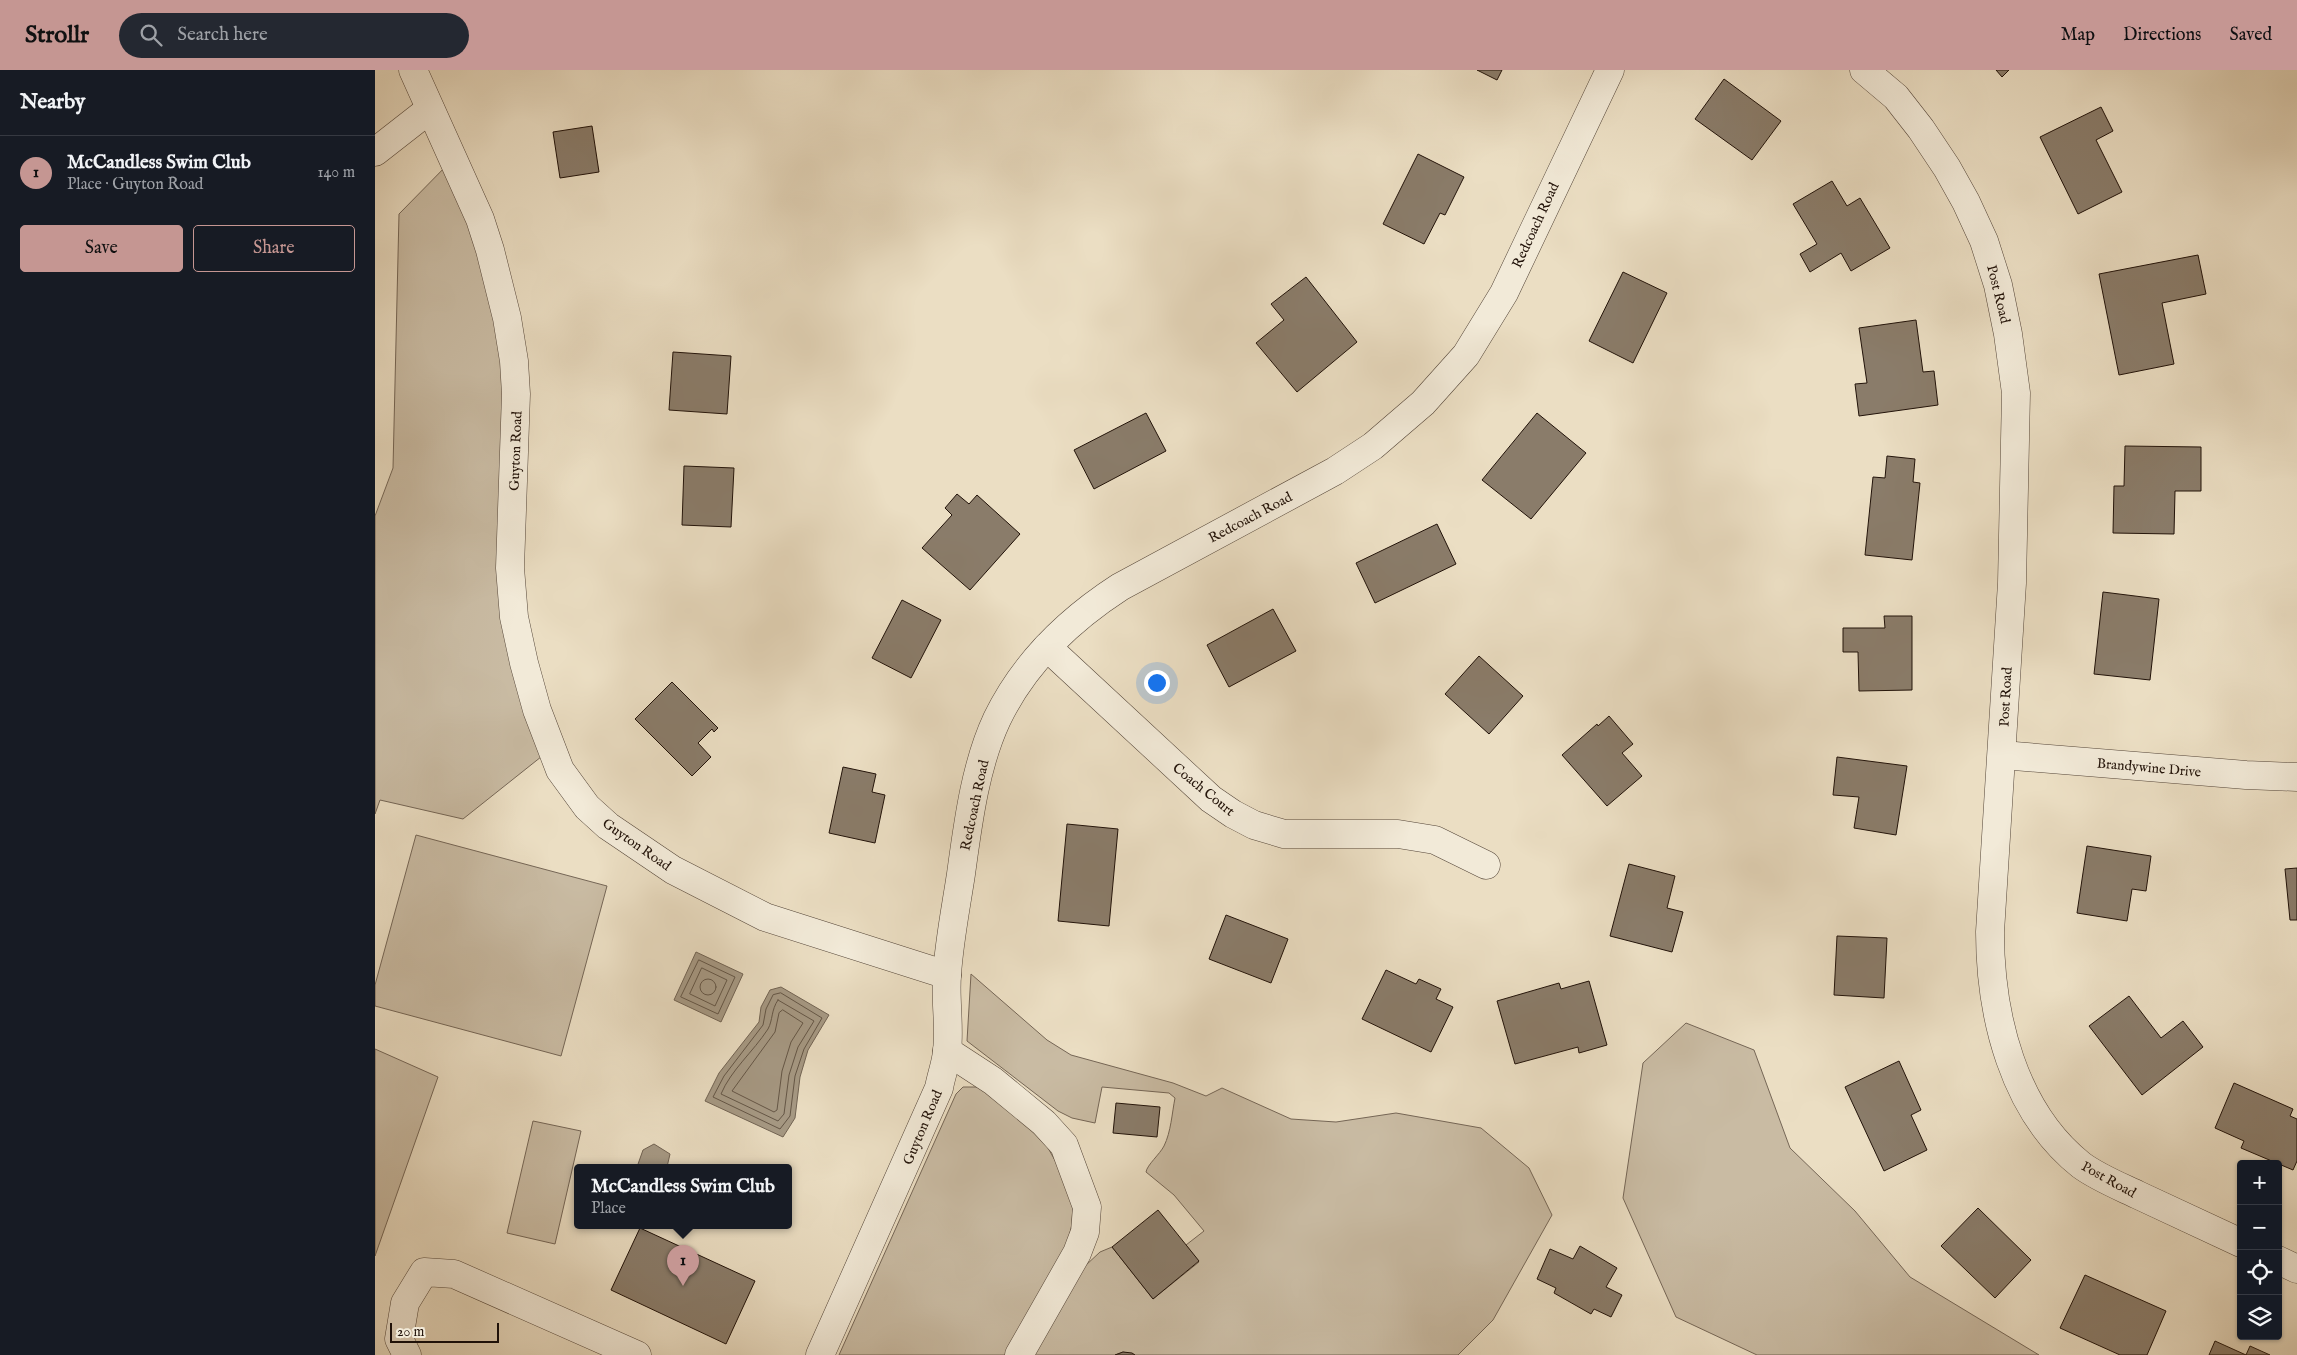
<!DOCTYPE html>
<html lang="en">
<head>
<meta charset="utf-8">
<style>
  :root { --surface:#171b24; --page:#242831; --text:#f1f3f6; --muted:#9ea1a6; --line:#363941; --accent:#c59692 }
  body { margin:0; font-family:"IM FELL English",serif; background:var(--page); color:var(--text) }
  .controls { position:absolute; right:15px; bottom:15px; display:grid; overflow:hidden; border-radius:5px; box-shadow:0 1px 4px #0004 }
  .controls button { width:45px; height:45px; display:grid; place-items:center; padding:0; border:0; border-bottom:1px solid var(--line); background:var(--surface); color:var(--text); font:25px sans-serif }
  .scale { position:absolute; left:15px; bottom:12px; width:109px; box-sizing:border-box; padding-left:5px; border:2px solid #211209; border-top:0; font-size:14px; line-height:18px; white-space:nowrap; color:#211209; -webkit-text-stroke:4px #f2ead8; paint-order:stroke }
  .you { position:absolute; left:781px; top:612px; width:18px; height:18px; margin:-12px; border:4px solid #fff; border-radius:50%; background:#1a73e8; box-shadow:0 0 0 8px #1a73e833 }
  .badge { display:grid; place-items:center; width:32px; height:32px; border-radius:50%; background:var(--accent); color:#111; font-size:16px; font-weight:700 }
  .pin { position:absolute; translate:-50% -41px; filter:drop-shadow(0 1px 2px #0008) }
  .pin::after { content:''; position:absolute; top:26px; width:18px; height:15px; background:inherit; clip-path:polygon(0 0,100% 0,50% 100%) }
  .popup { position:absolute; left:199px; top:1094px; width:218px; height:65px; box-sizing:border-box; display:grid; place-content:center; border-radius:5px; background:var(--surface); filter:drop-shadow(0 1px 4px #0005); font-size:16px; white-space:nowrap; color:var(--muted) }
  .popup b { font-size:19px; color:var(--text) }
  .popup::after { content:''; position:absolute; left:50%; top:100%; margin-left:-10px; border:10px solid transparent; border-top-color:var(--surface) }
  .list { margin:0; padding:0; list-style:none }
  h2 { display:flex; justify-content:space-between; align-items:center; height:65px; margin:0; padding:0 20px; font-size:21px }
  h2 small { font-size:16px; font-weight:400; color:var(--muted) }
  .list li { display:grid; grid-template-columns:32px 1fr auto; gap:15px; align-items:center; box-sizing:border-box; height:75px; padding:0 20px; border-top:1px solid var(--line) }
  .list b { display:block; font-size:19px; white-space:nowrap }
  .list p { margin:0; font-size:16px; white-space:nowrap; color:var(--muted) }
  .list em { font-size:16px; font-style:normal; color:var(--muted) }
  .actions { display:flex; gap:10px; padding:15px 20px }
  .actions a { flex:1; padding:11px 0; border:1px solid var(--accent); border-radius:5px; text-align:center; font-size:18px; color:var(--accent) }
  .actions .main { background:var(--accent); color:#111 }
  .icon { flex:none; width:28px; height:28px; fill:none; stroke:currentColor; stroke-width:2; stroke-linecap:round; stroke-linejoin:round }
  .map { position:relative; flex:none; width:1922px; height:1285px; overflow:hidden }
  header { display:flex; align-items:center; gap:30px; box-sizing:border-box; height:70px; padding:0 25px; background:var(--accent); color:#111 }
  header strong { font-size:24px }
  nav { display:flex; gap:28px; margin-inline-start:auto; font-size:18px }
  .search { width:350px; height:45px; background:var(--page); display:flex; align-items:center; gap:12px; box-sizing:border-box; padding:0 18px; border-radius:28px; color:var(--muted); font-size:19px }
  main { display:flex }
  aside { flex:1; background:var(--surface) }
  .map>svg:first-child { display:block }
  .green { fill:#c9bba3; stroke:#756656 }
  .water { fill:#a69984; stroke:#716353 }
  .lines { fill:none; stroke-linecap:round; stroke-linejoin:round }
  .shore { stroke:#645646; stroke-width:1 }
  .building { fill:#8a7c6a; stroke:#211209 }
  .minor-casing { stroke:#544538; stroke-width:29 }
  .minor { stroke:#f2ead8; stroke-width:28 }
  .labels { text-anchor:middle; stroke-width:4; stroke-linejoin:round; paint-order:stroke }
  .street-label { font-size:14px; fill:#211209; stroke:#f2ead8 }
</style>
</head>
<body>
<header>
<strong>Strollr</strong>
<div class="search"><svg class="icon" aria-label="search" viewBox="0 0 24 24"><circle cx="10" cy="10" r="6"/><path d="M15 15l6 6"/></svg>Search here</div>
<nav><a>Map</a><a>Directions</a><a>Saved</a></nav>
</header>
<main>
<aside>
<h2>Nearby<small></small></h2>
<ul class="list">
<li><span class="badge">1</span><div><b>McCandless Swim Club</b><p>Place · Guyton Road</p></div><em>140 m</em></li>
</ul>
<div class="actions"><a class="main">Save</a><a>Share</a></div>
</aside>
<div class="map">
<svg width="1922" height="1285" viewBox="0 0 1922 1285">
  <rect width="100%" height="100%" fill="#ebdec3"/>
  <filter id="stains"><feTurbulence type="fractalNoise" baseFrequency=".004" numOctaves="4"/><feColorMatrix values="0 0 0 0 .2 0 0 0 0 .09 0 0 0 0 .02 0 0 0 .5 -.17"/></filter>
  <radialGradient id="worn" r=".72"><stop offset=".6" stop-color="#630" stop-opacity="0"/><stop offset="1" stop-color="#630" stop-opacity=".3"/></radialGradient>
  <!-- green -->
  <g class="green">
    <polygon points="78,89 124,211 135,498 176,679 88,749 5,730 0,744 0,446 18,398 24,144"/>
    <polygon points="41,765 232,816 186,986 0,936 0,915"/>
    <path d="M596,904L672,970L696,985L798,1013L831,1026L847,1018L916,1049L961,1052L1021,1043L1106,1058L1154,1098L1177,1145L1118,1250L1083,1285H760L748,1282L740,1285H658L710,1196L725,1182L737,1177L778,1229L824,1192L811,1175L829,1161L799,1125L771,1102C772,1095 785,1084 789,1076C796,1062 797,1043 800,1028L794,1023L727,1017L720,1053L697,1048L683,1041L592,971Z"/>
    <polygon points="1311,953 1379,980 1415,1078 1480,1141 1535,1207 1664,1285 1382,1285 1301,1247 1248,1128 1268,993"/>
    <polygon points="0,979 63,1007 0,1186"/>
    <polygon points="588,1017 605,1017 638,1041 673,1078 691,1110 698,1133 697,1154 692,1177 635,1285 464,1285 581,1024"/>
    <polygon points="158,1051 206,1061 180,1174 132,1163"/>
  </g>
  <!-- water -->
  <g class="water">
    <polygon points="321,882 368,904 346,952 299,930"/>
    <polygon points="406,917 454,945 433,980 425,1007 420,1048 408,1067 330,1031 344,1003 384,952 386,937 395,920"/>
    <polygon points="279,1074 295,1084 292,1097 262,1097 268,1080"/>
  </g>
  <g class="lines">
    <!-- shore -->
    <g class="shore">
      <polygon points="324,890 360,907 343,944 306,927"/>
      <polygon points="327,898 352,910 340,936 315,924"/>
      <circle cx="333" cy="917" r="8"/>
      <polygon points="406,923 447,948 429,979 420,1006 415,1046 405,1059 338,1027 349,1006 388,955 391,939 398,925"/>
      <path d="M403,930L439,951L423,977L414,1005L409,1044L403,1051L346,1024C356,1000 378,982 393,959C398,950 396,940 403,930Z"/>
      <polygon points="408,940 428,953 416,972 407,1001 402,1040 399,1042 357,1021 400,962 404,943"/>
    </g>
  </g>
  <!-- building -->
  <g class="building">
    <polygon points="1102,0 1127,0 1122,10"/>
    <polygon points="1621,0 1634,0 1627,7"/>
    <polygon points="1349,9 1406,51 1377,90 1320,49"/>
    <polygon points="1726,37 1738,61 1721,70 1747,122 1703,144 1665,67"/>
    <polygon points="217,56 224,102 185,108 178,62"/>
    <polygon points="1043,84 1089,107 1070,145 1065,143 1049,174 1008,154"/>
    <polygon points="1457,111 1472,136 1485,128 1515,178 1476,201 1466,183 1435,202 1425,184 1442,174 1418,134"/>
    <polygon points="1823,185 1831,224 1787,233 1799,294 1744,305 1724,204"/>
    <polygon points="1248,202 1292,223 1258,293 1214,271"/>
    <polygon points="931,207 982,272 922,322 881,273 909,250 896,234"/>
    <polygon points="1541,250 1548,302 1559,301 1563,335 1484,346 1480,314 1492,313 1484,258"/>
    <polygon points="298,282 356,286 352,344 294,340"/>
    <polygon points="771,343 791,381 719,419 699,380"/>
    <polygon points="1162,343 1211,383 1156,449 1107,410"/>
    <polygon points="1750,376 1826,377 1826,421 1800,421 1799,464 1738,463 1739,416 1749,416"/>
    <polygon points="1512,386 1540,389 1538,412 1545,413 1537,490 1490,485 1498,407 1510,408"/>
    <polygon points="309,396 359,398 356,457 307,455"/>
    <polygon points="582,424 594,434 602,425 645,464 595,520 547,478 577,445 570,438"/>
    <polygon points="1062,454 1081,494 1000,533 981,493"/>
    <polygon points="1728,522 1784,529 1775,610 1719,604"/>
    <polygon points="527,530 566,550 536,608 497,588"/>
    <polygon points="898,539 921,581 854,617 832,575"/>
    <polygon points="1509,546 1537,546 1537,620 1484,621 1483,582 1468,582 1468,558 1510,558"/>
    <polygon points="1104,586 1148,626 1114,664 1070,624"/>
    <polygon points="297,612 343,658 339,662 337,659 323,673 336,687 317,706 260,649"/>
    <polygon points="1234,646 1258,674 1247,683 1267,706 1232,736 1187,685 1222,654 1223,656"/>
    <polygon points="1462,687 1532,696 1521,765 1479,758 1484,727 1458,725"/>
    <polygon points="468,697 501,704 497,722 510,725 500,773 454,763"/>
    <polygon points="692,754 743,759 734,856 683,851"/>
    <polygon points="1712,776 1776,786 1771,821 1757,819 1752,851 1702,843"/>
    <polygon points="1254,794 1300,806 1292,838 1308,842 1297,882 1235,866"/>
    <polygon points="1922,798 1922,850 1915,850 1910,799"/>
    <polygon points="851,845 913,869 896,913 834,889"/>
    <polygon points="1462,866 1512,868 1509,928 1459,925"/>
    <polygon points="1011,900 1041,914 1044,909 1066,919 1061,929 1078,937 1056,982 987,949"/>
    <polygon points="1214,911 1232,975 1204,983 1203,977 1140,994 1122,931 1184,913 1186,919"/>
    <polygon points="1754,926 1786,968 1808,951 1828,977 1767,1025 1714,956"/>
    <polygon points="1524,991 1546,1040 1536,1045 1552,1080 1509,1101 1470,1017"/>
    <polygon points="1859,1013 1918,1039 1915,1046 1922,1049 1922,1091 1918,1100 1866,1078 1869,1071 1840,1058"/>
    <polygon points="741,1033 785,1037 782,1067 738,1063"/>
    <polygon points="1603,1138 1656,1190 1620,1228 1566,1176"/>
    <polygon points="783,1140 824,1191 778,1229 737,1177"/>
    <polygon points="265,1158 380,1211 351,1274 236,1220"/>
    <polygon points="1205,1176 1242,1198 1231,1217 1247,1225 1236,1247 1219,1239 1216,1244 1179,1223 1181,1218 1162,1209 1175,1179 1198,1189"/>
    <polygon points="1710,1205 1791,1241 1772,1285 1745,1285 1685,1258"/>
    <polygon points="1840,1271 1871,1285 1834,1285"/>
    <polygon points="1875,1276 1895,1285 1871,1285"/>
    <polygon points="748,1282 757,1283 760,1285 740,1285"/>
  </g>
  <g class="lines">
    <!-- minor casing -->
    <g class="minor-casing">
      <g id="minor">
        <polyline points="38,0 105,149 115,180 132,248 139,291 141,324 135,498 139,547 149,593 162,640 185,700 212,737 233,756 298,800 390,847 572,905"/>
        <path d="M1489,0L1521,27L1546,59L1572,98L1591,132L1609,171L1623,215L1633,264L1641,323L1637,513L1615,862C1615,945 1638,1041 1706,1095C1722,1107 1744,1116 1763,1125C1797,1141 1831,1157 1866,1173"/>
        <polyline points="0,82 55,39"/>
        <polyline points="672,577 836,729 858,744 879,755 909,764 1023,764 1060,770 1111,795"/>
        <polyline points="1627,685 1871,705 1922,707"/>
        <polyline points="572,981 618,1011 669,1053 689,1075 712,1137 710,1162 702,1183 644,1285"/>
        <polyline points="1903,1190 1922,1199"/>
        <polyline points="32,1285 24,1269 30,1233 49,1202 79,1204 262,1285"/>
        <path d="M445,1285L564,1018C566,1006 571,994 572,981C575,956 570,930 572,905C574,872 581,837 586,804C593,753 600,696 622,649C649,593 694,550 745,517L960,401L998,376L1048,333L1091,285L1129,223L1235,0"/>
      </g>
    </g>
    <!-- minor -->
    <use href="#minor" class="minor"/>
  </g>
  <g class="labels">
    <!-- street labels -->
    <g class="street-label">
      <text transform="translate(1160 155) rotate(-65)" y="5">Redcoach Road</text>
      <text transform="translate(1624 224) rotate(76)" y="5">Post Road</text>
      <text transform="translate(140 381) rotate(-88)" y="5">Guyton Road</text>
      <text transform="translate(875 447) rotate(-28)" y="5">Redcoach Road</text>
      <text transform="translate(1630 627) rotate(-87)" y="5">Post Road</text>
      <text transform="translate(1774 697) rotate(5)" y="5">Brandywine Drive</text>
      <text transform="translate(829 719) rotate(39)" y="5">Coach Court</text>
      <text transform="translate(599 735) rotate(-78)" y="5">Redcoach Road</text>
      <text transform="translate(262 774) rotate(35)" y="5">Guyton Road</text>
      <text transform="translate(547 1057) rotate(-67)" y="5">Guyton Road</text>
      <text transform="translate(1734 1109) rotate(29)" y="5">Post Road</text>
    </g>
  </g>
  <rect width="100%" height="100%" filter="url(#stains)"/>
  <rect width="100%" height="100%" fill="url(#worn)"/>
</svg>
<div class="controls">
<button>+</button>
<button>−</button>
<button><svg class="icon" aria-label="locate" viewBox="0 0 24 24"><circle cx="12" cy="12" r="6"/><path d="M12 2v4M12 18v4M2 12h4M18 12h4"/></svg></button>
<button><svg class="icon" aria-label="layers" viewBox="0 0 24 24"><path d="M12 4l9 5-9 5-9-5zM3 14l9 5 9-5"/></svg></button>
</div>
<div class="scale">20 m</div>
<div class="you"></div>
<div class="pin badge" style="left:308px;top:1216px">1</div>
<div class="popup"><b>McCandless Swim Club</b>Place</div>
</div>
</main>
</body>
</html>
